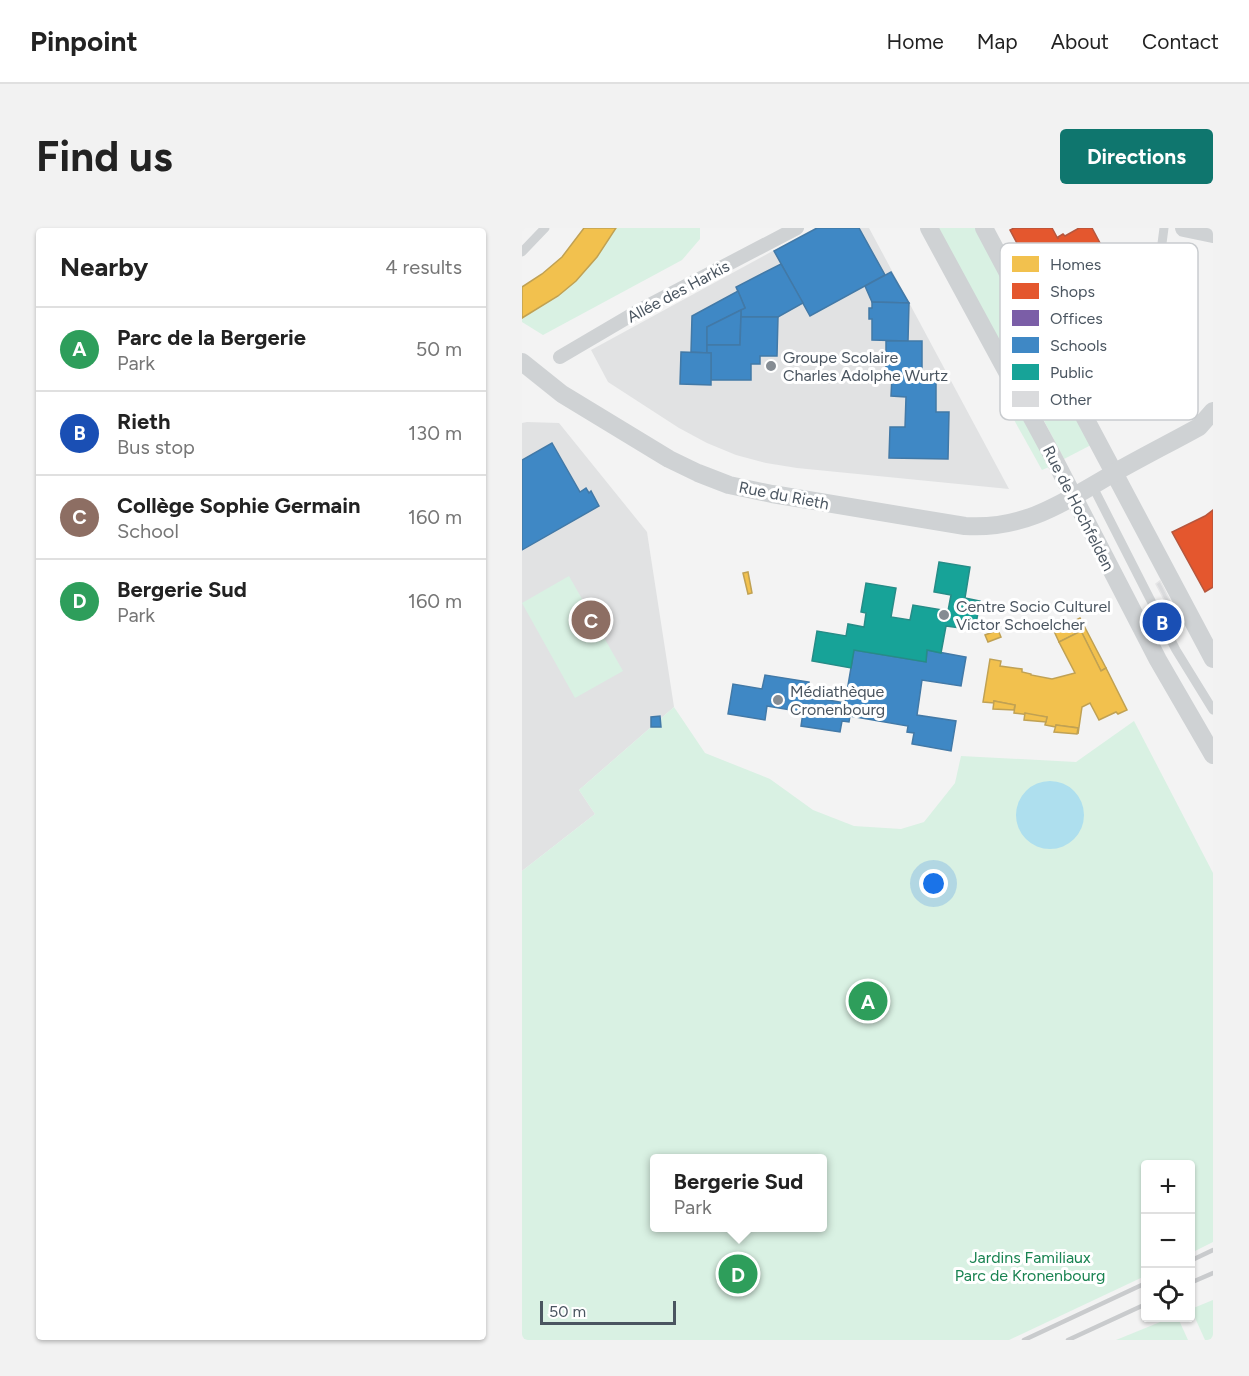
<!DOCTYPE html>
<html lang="en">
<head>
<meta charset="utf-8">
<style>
  :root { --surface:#fff; --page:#f2f2f2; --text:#222; --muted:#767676; --line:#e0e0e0; --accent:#0f766e }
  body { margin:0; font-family:Figtree,sans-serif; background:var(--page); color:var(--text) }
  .controls { position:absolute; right:18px; bottom:18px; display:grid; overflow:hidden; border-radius:6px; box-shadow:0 2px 4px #0004 }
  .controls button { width:54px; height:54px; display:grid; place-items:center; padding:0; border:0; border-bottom:2px solid var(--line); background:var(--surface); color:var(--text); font:30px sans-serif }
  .scale { position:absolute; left:18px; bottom:15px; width:136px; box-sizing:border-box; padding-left:6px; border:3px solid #4a5560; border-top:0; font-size:16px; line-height:21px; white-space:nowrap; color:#4a5560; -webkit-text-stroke:4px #fff; paint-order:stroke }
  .you { position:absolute; left:412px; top:656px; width:21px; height:21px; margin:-15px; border:4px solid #fff; border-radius:50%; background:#1a73e8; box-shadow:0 0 0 9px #1a73e833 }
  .badge { display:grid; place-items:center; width:39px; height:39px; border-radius:50%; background:var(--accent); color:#fff; font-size:20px; font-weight:700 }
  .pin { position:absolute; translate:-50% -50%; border:3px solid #fff; box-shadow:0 2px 6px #0006 }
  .popup { position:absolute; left:128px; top:926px; width:177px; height:78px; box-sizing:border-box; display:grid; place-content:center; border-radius:6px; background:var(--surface); filter:drop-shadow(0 2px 4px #0005); font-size:20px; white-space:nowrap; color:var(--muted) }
  .popup b { font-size:22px; color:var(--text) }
  .popup::after { content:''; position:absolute; left:50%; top:100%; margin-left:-12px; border:12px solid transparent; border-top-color:var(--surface) }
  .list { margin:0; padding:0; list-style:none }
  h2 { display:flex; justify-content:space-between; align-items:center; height:78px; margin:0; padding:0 24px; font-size:26px }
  h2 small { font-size:20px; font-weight:400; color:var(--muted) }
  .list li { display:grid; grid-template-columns:39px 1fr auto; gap:18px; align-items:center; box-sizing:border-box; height:84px; padding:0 24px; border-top:2px solid var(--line) }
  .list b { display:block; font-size:22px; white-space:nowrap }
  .list p { margin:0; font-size:20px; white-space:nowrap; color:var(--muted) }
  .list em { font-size:20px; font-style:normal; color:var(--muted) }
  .icon { flex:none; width:33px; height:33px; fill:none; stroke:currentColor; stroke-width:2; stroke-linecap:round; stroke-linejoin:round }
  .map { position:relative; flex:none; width:691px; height:1112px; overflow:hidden; border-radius:6px }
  header { display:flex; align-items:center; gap:36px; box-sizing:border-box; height:84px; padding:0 30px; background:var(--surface); border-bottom:2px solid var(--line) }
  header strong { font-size:28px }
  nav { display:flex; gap:33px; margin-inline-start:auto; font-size:21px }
  .intro { display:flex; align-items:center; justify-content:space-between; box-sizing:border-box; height:144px; padding:0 36px }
  h1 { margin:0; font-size:42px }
  .button { padding:15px 27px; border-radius:6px; background:var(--accent); color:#fff; font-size:21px; font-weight:700 }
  main { display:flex; gap:36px; padding:0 36px }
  aside { flex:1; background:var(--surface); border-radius:6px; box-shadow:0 2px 4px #0004 }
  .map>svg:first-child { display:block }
  .education { fill:#e1e2e3 }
  .green { fill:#d9f1e3; fill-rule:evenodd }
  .water { fill:#aedfee }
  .homes { fill:#f2c14e; stroke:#c0a153; stroke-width:1.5 }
  .shops { fill:#e4572e; stroke:#b6563d; stroke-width:1.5 }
  .offices { fill:#7b5ea7; stroke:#6c5b92; stroke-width:1.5 }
  .schools { fill:#3f88c5; stroke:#4279a7; stroke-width:1.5 }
  .public { fill:#17a398; stroke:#268c87; stroke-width:1.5 }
  .building { fill:#dadbdd; stroke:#e5e5e6; stroke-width:1.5 }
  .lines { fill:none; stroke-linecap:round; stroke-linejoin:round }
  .service { stroke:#cfd2d4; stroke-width:9 }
  .pedestrian { stroke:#cfd2d4; stroke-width:14 }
  .minor { stroke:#cfd2d4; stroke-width:18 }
  .rail { stroke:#c9cbcd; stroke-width:4.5 }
  .poi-dot { fill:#858c93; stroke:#fff; stroke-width:2 }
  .labels { text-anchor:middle; stroke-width:6; stroke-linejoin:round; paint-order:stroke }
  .street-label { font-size:16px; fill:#4a5560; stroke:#fff }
  .poi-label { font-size:16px; fill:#4a5560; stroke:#fff; text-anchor:start }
  .park-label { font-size:16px; fill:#198351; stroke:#fff }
  .key { fill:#fff; stroke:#c9cccf; stroke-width:1.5 }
  .key-label { font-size:16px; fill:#4a5560 }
</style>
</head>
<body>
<header>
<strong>Pinpoint</strong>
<nav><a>Home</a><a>Map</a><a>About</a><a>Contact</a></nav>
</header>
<div class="intro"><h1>Find us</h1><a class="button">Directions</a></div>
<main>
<aside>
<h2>Nearby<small>4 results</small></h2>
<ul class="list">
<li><span class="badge" style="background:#2e9e5b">A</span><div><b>Parc de la Bergerie</b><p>Park</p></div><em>50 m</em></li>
<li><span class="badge" style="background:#1a4fb4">B</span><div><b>Rieth</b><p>Bus stop</p></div><em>130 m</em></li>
<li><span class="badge" style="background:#8d6e63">C</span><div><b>Collège Sophie Germain</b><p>School</p></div><em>160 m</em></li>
<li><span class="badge" style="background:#2e9e5b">D</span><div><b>Bergerie Sud</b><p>Park</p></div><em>160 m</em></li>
</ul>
</aside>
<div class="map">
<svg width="691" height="1112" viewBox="0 0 691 1112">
  <rect width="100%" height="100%" fill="#f3f3f3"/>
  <!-- education -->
  <g class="education">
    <polygon points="293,0 347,0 487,261 275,240 244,235 214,227 185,215 157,200 86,154 69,122"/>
    <polygon points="5,194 37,195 125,304 152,479 57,562 73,586 0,643 0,195"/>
  </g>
  <!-- green -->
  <g class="green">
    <path d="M94,0H178V11L160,32L21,107L0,94V90C40,68 70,39 94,0Z"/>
    <polygon points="413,0 457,0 571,216 542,231 519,187 499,160"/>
    <polygon points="501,185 527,239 520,242 491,190"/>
    <polygon points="47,348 101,443 53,470 0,375"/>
    <path d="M152,479L183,525L248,551L291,582L332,598L379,601L402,594L433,555L439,528L554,534L612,493L691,645V1014L669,1025L668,936H624L623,1048L487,1112H0V643L73,586L57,562ZM132,930H300V1000H132Z"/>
    <polygon points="691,1072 691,1112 683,1112 669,1081"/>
    <polygon points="648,1090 656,1090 666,1112 594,1112"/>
  </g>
  <!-- water -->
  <circle class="water" cx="528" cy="587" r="34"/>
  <!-- homes -->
  <g class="homes">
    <polygon points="62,0 94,0 75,29 54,53 36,68 0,90 0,59 20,46 40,29"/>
    <polygon points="226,344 230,365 226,366 221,345"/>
    <polygon points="558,390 584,440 579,443 559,403 537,414 532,403"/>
    <polygon points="476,402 479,409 466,414 463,407"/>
    <polygon points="559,403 579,443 584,440 605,482 596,486 594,484 577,492 568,475 560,479 556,506 556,500 534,497 534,499 523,497 525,489 492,485 493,477 472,473 472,475 461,474 468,431 479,433 478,438 500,441 500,444 509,446 509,447 530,451 553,445 537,414"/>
    <polygon points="472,473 493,477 492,482 471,481"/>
    <polygon points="503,485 525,489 524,494 502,492"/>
    <polygon points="534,497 556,500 555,506 532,504"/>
  </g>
  <!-- shops -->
  <g class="shops">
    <polygon points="492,0 530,0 536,11 536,9 541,6 543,8 557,0 570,0 586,30 555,47 562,61 528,78 488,2"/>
    <polygon points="691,282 691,359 683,364 650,304 683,288"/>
  </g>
  <!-- offices -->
  <polygon class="offices" points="586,71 604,105 597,108 602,119 610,115 617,130 654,110 668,113 662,158 603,190 597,176 584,183 564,144 567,143 562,133 559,135 538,96"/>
  <!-- schools -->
  <g class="schools">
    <polygon points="295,0 337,0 363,47 288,88 252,23"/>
    <polygon points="259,36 281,75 256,89 219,89 219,82 223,80 214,59"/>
    <polygon points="369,44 387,75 350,74 343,58"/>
    <polygon points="216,63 223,80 185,99 185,125 169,124 170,88"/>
    <polygon points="350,74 387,75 386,113 350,112 350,91 347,91 347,80 350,80"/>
    <polygon points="219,82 218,117 185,117 185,99"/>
    <polygon points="219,89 256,89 255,128 238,128 238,136 229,136 229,152 189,152 189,125 185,125 185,117 218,117"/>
    <rect x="364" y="113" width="36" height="35"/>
    <polygon points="159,124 189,125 189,157 158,156"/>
    <polygon points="370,148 414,149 414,184 427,184 426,231 367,230 368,199 383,199 384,169 369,168"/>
    <polygon points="30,215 58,264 64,260 67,265 69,263 77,278 0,322 0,232"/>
    <polygon points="332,422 404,434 405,422 444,429 439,458 400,452 395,487 434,493 429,523 390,516 392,505 385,504 386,498 328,488 327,494 320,493 318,504 279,498 281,484 245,478 243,492 206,486 211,456 240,461 243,447 287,454 284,468 323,475"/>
    <polygon points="138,488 139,499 129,499 129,489"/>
  </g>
  <!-- public -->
  <polygon class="public" points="417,334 448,339 443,370 458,373 453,402 424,398 419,425 405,422 404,434 332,422 329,440 290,433 295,403 324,408 326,396 342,399 344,385 339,384 344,355 374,360 369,389 388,392 391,377 426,383 429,367 412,364"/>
  <!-- building -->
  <polygon class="building" points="638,353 648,373 644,375 634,356"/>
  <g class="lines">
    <!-- service -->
    <g class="service">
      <polyline points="0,24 23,0"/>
      <polyline points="515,97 638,31 642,0"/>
      <polyline points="570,257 654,422 691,482"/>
    </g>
    <!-- pedestrian -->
    <polyline class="pedestrian" points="38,129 118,82 275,0"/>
    <!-- minor -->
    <g class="minor">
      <polyline points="407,0 529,225 636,432 691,527"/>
      <polyline points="462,0 691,431"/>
      <polyline points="662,0 691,6"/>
      <path d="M0,134L40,166L147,231L176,245L207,257L250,266L443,298C503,302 542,274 592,245C620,229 648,215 677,199L691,183"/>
    </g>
    <!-- rail -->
    <g class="rail">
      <polyline points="668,1033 691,1022"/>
      <polyline points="668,1055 691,1045"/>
      <polyline points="502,1112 624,1055"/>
      <polyline points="546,1112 624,1076"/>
    </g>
  </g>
  <!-- markers -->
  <g class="poi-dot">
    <circle cx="249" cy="138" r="6"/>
    <circle cx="422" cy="387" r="6"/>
    <circle cx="256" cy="472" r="6"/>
  </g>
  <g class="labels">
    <!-- street labels -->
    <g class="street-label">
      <text transform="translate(156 63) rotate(-28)" y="6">Allée des Harkis</text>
      <text transform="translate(262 267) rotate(11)" y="6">Rue du Rieth</text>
      <text transform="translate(557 280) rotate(63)" y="6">Rue de Hochfelden</text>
    </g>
    <!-- poi labels -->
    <g class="poi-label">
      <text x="261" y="135">Groupe Scolaire<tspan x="261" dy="18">Charles Adolphe Wurtz</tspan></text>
      <text x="434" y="384">Centre Socio Culturel<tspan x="434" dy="18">Victor Schoelcher</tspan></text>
      <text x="268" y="469">Médiathèque<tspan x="268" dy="18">Cronenbourg</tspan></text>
    </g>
    <!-- park labels -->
    <g class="park-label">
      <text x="508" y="1035">Jardins Familiaux<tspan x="508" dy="18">Parc de Kronenbourg</tspan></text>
    </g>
  </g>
  <!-- legend -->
  <rect x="478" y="15" width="198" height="177" rx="9" class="key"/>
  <rect x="490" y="28" width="27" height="16" fill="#f2c14e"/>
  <rect x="490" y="55" width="27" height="16" fill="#e4572e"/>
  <rect x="490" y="82" width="27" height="16" fill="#7b5ea7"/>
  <rect x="490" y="109" width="27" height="16" fill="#3f88c5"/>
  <rect x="490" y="136" width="27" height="16" fill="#17a398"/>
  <rect x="490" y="163" width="27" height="16" fill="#dadbdd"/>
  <g class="key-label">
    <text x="528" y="42">Homes</text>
    <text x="528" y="69">Shops</text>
    <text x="528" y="96">Offices</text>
    <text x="528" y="123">Schools</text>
    <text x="528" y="150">Public</text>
    <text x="528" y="177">Other</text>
  </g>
</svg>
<div class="controls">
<button>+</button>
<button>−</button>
<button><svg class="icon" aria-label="locate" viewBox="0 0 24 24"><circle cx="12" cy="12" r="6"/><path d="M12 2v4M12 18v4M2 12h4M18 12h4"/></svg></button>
</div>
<div class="scale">50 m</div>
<div class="you"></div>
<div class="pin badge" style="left:346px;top:773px;background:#2e9e5b">A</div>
<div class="pin badge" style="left:640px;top:394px;background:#1a4fb4">B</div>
<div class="pin badge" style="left:69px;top:392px;background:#8d6e63">C</div>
<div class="pin badge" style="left:216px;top:1046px;background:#2e9e5b">D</div>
<div class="popup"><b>Bergerie Sud</b>Park</div>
</div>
</main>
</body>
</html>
